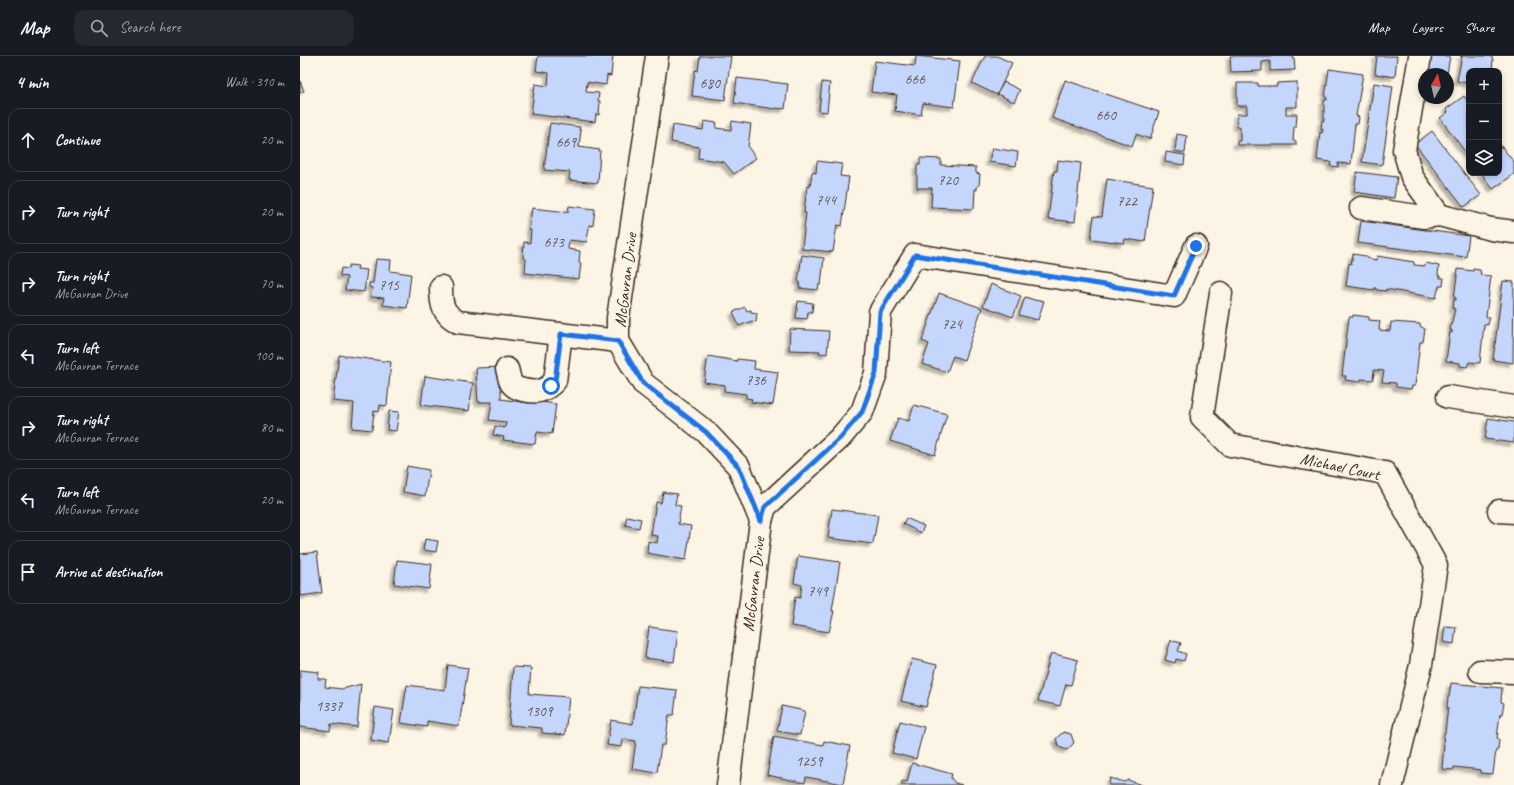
<!DOCTYPE html>
<html lang="en">
<head>
<meta charset="utf-8">
<style>
  :root { --surface:#171b24; --page:#242831; --text:#f1f3f6; --muted:#9ea1a6; --line:#363941 }
  body { margin:0; font-family:Caveat,sans-serif; background:var(--page); color:var(--text) }
  .controls { position:absolute; right:12px; top:12px; display:grid; overflow:hidden; border-radius:8px; box-shadow:0 2px 6px #0003 }
  .controls button { width:36px; height:36px; display:grid; place-items:center; padding:0; border:0; border-bottom:1px solid var(--line); background:var(--surface); color:var(--text); font:20px sans-serif }
  .compass { position:absolute; left:1118px; top:12px; width:36px; height:36px; border-radius:50%; background:var(--surface); box-shadow:0 2px 6px #0003; rotate:8deg }
  .stop { position:absolute; width:12px; height:12px; margin:-9px; border:3px solid #1a73e8; border-radius:50%; background:#fff }
  .stop.end { background:#1a73e8; border-color:#fff; box-shadow:0 1px 4px #0008 }
  .list { margin:0; padding:0; list-style:none }
  h2 { display:flex; justify-content:space-between; align-items:center; height:52px; margin:0; padding:0 16px; font-size:17px }
  h2 small { font-size:13px; font-weight:400; color:var(--muted) }
  .list li { display:grid; grid-template-columns:26px 1fr auto; gap:12px; align-items:center; box-sizing:border-box; height:64px; margin:0 8px 8px; padding:0 8px; border:1px solid var(--line); border-radius:12px }
  .list b { display:block; font-size:15px; white-space:nowrap }
  .list p { margin:0; font-size:13px; white-space:nowrap; color:var(--muted) }
  .list em { font-size:13px; font-style:normal; color:var(--muted) }
  .icon { flex:none; width:22px; height:22px; fill:none; stroke:currentColor; stroke-width:2; stroke-linecap:round; stroke-linejoin:round }
  .map { position:relative; flex:none; width:1214px; height:729px; overflow:hidden }
  header { display:flex; align-items:center; gap:24px; box-sizing:border-box; height:56px; padding:0 20px; background:var(--surface); border-bottom:1px solid var(--line) }
  header strong { font-size:19px }
  nav { display:flex; gap:22px; margin-inline-start:auto; font-size:14px }
  .search { width:280px; height:36px; background:var(--page); display:flex; align-items:center; gap:10px; box-sizing:border-box; padding:0 14px; border-radius:12px; color:var(--muted); font-size:15px }
  main { display:flex }
  aside { flex:1; background:var(--surface) }
  .map>svg:first-child { display:block }
  .building { fill:#c4d6fc; stroke:#3b2a1e; filter:url(#shadow) }
  .lines { fill:none; stroke-linecap:round; stroke-linejoin:round }
  .minor-casing { stroke:#3b2a1e; stroke-width:25 }
  .minor { stroke:#fcf5e5; stroke-width:22 }
  .route { stroke:#1a73e8; stroke-width:5 }
  .labels { text-anchor:middle; stroke-width:3.5; stroke-linejoin:round; paint-order:stroke }
  .number-label { font-size:15px; fill:#5d5556 }
  .street-label { font-size:17px; fill:#3b2a1e; stroke:#fcf5e5 }
</style>
</head>
<body>
<header>
<strong>Map</strong>
<div class="search"><svg class="icon" aria-label="search" viewBox="0 0 24 24"><circle cx="10" cy="10" r="6"/><path d="M15 15l6 6"/></svg>Search here</div>
<nav><a>Map</a><a>Layers</a><a>Share</a></nav>
</header>
<main>
<aside>
<h2>4 min<small>Walk · 310 m</small></h2>
<ul class="list">
<li><svg class="icon" aria-label="ahead" viewBox="0 0 24 24"><path d="M12 20V5M6 11l6-6 6 6"/></svg><div><b>Continue</b></div><em>20 m</em></li>
<li><svg class="icon" aria-label="right" viewBox="0 0 24 24"><path d="M7 20v-9h11M14 6l5 5-5 5"/></svg><div><b>Turn right</b></div><em>20 m</em></li>
<li><svg class="icon" aria-label="right" viewBox="0 0 24 24"><path d="M7 20v-9h11M14 6l5 5-5 5"/></svg><div><b>Turn right</b><p>McGavran Drive</p></div><em>70 m</em></li>
<li><svg class="icon" aria-label="left" viewBox="0 0 24 24"><path d="M17 20v-9H6M10 6l-5 5 5 5"/></svg><div><b>Turn left</b><p>McGavran Terrace</p></div><em>100 m</em></li>
<li><svg class="icon" aria-label="right" viewBox="0 0 24 24"><path d="M7 20v-9h11M14 6l5 5-5 5"/></svg><div><b>Turn right</b><p>McGavran Terrace</p></div><em>80 m</em></li>
<li><svg class="icon" aria-label="left" viewBox="0 0 24 24"><path d="M17 20v-9H6M10 6l-5 5 5 5"/></svg><div><b>Turn left</b><p>McGavran Terrace</p></div><em>20 m</em></li>
<li><svg class="icon" aria-label="arrive" viewBox="0 0 24 24"><path d="M6 21V4h12l-3 4 3 4H6"/></svg><div><b>Arrive at destination</b></div></li>
</ul>
</aside>
<div class="map">
<svg width="1214" height="729" viewBox="0 0 1214 729">
  <defs>
    <filter id="shadow"><feDropShadow dx="-3.5" dy="3.5" stdDeviation="1" flood-color="#0004"/></filter>
  </defs>
  <rect width="100%" height="100%" fill="#fcf5e5"/>
  <filter id="ink" filterUnits="userSpaceOnUse"><feTurbulence type="fractalNoise" baseFrequency=".025" numOctaves="2"/><feDisplacementMap in="SourceGraphic" scale="8" xChannelSelector="R" yChannelSelector="G"/><feConvolveMatrix kernelMatrix="1 2 1 2 8 2 1 2 1" color-interpolation-filters="sRGB"/></filter>
  <g filter="url(#ink)">
    <!-- building -->
    <g class="building">
      <polygon points="238,0 313,0 311,20 307,19 306,29 287,26 286,36 299,37 298,45 300,45 299,59 296,58 295,66 231,58 235,28 248,30 249,17 236,15"/>
      <polygon points="400,0 431,0 425,44 392,40 395,14 398,15"/>
      <polygon points="616,0 660,5 654,51 623,47 621,59 595,55 597,39 571,36 575,5 615,10"/>
      <polygon points="685,0 697,0 712,7 697,39 672,27"/>
      <polygon points="930,0 993,0 993,2 994,2 995,14 970,15 970,5 962,6 962,15 931,16"/>
      <polygon points="1077,0 1097,0 1095,21 1075,18"/>
      <polygon points="1129,0 1150,0 1147,18 1127,17"/>
      <polygon points="1160,0 1192,0 1192,3 1193,3 1192,15 1169,15 1169,28 1167,28 1167,27 1157,25 1162,0"/>
      <polygon points="1029,13 1063,18 1056,60 1059,61 1058,68 1055,68 1051,108 1038,107 1038,111 1030,110 1031,106 1017,104 1020,76 1022,77 1023,73 1021,73 1022,64 1024,65 1024,44 1027,44 1027,42 1025,41"/>
      <polygon points="437,22 488,28 485,53 475,52 475,53 434,47"/>
      <polygon points="765,24 859,56 850,83 836,78 832,90 752,62"/>
      <polygon points="0,25 4,35 0,37"/>
      <polygon points="522,26 530,27 527,56 519,55"/>
      <polygon points="704,26 720,34 714,46 697,38"/>
      <polygon points="997,26 997,51 986,51 986,58 997,58 996,71 994,71 993,85 996,85 996,89 937,89 937,85 940,85 940,71 937,71 937,58 947,58 947,50 937,50 937,27 958,27 958,30 977,30 977,27"/>
      <polygon points="1074,27 1093,30 1082,109 1062,106"/>
      <polygon points="1164,40 1169,47 1169,101 1140,62 1148,56 1146,53"/>
      <polygon points="404,65 417,67 416,72 431,74 432,65 451,68 448,91 456,102 434,118 424,106 398,102 399,91 371,86 373,69 403,74"/>
      <polygon points="250,67 280,71 279,74 281,74 279,91 300,94 298,127 269,124 270,116 244,114"/>
      <polygon points="1132,75 1181,139 1164,151 1115,88"/>
      <polygon points="877,78 887,80 885,97 875,95"/>
      <polygon points="1199,87 1201,92 1202,91 1214,106 1214,118 1193,133 1181,117 1199,117"/>
      <polygon points="692,92 718,96 716,110 689,106"/>
      <polygon points="866,96 885,99 884,109 865,106"/>
      <polygon points="620,102 641,103 641,109 676,111 676,117 680,118 679,130 677,130 677,134 675,133 674,153 631,151 632,132 617,132 617,109 620,109"/>
      <polygon points="758,104 781,107 775,166 748,163 754,115 757,115"/>
      <polygon points="517,105 542,108 540,120 549,121 542,170 537,169 533,196 502,193 506,157 504,157 507,130 510,131 512,116 516,117"/>
      <polygon points="1057,116 1097,121 1094,142 1054,136"/>
      <polygon points="807,123 853,130 845,186 825,183 824,187 791,183 794,160 802,161"/>
      <polygon points="269,150 295,153 293,170 289,169 287,186 269,184 268,193 280,195 279,207 281,207 279,223 225,217 226,203 223,202 224,186 230,187 231,174 229,174 232,152 268,156"/>
      <polygon points="1061,165 1169,180 1166,201 1058,187"/>
      <polygon points="1053,198 1066,200 1066,202 1076,204 1077,200 1114,206 1114,209 1125,210 1126,207 1139,210 1138,219 1140,220 1140,222 1144,222 1143,230 1139,230 1136,242 1086,233 1086,235 1076,234 1076,232 1074,232 1074,234 1046,230 1049,207 1051,208"/>
      <polygon points="502,199 524,202 521,229 519,228 518,234 499,232 500,226 498,225"/>
      <polygon points="76,203 91,204 90,215 111,218 107,252 83,249 84,242 71,241 72,232 69,231 69,227 73,227"/>
      <polygon points="49,209 58,210 57,213 67,214 64,236 45,234 47,221 40,220 41,212 48,213"/>
      <polygon points="1158,213 1173,215 1173,213 1180,214 1181,219 1191,220 1186,261 1189,261 1188,269 1184,268 1180,307 1169,306 1167,311 1160,310 1160,307 1146,305 1150,276 1152,277 1152,274 1150,274 1155,253 1153,253 1154,244 1156,244 1156,242 1154,242"/>
      <polygon points="1203,225 1214,226 1213,307 1193,304"/>
      <polygon points="691,228 721,240 713,261 683,250"/>
      <polygon points="639,237 682,252 664,304 653,300 647,316 622,308 629,288 622,285"/>
      <polygon points="725,241 738,245 739,244 744,245 738,264 719,259"/>
      <polygon points="498,245 513,247 512,256 508,256 507,263 496,262"/>
      <polygon points="445,251 447,255 451,254 451,256 457,257 456,266 452,265 439,270 433,256"/>
      <polygon points="1053,259 1069,261 1069,264 1080,265 1079,274 1090,275 1091,266 1120,268 1120,270 1125,273 1123,286 1120,286 1115,330 1112,330 1111,333 1096,331 1096,327 1082,326 1084,315 1074,314 1073,324 1061,323 1060,326 1045,324 1046,320 1042,320 1049,261 1053,261"/>
      <polygon points="490,273 529,275 527,298 519,297 520,295 489,294"/>
      <polygon points="39,299 91,306 87,350 80,349 79,356 74,355 72,374 52,372 54,347 33,345"/>
      <polygon points="408,300 437,305 437,303 455,305 454,313 478,316 473,349 451,346 452,343 446,342 446,338 424,335 425,329 404,326"/>
      <polygon points="201,311 201,343 229,347 229,344 256,348 252,378 237,376 235,388 203,384 204,381 193,379 195,370 205,372 206,366 189,364 192,346 178,346 176,312"/>
      <polygon points="125,320 173,327 169,355 121,349"/>
      <polygon points="614,349 647,358 635,399 590,385 598,362 609,365"/>
      <polygon points="89,355 99,356 96,375 87,374"/>
      <polygon points="1188,362 1214,366 1214,387 1185,383"/>
      <polygon points="107,410 129,414 125,440 103,436"/>
      <polygon points="363,436 377,438 375,449 381,450 378,468 391,470 386,504 347,497 348,485 357,487 358,480 351,479 356,446 361,447"/>
      <polygon points="532,453 578,459 573,488 528,482"/>
      <polygon points="327,460 341,463 339,472 325,469"/>
      <polygon points="606,462 624,470 621,477 603,468"/>
      <polygon points="125,483 138,485 136,496 123,494"/>
      <polygon points="17,496 22,537 0,540 0,498"/>
      <polygon points="498,500 540,506 532,555 534,555 529,576 491,570 495,541 500,542 502,529 494,527"/>
      <polygon points="97,504 132,508 129,533 94,528"/>
      <polygon points="1145,570 1156,571 1154,588 1143,586"/>
      <polygon points="349,571 378,575 374,606 345,602"/>
      <polygon points="871,584 881,587 878,595 886,598 884,605 876,603 875,607 865,604"/>
      <polygon points="751,597 778,604 771,629 766,628 760,650 738,645"/>
      <polygon points="612,603 637,609 626,651 601,645"/>
      <polygon points="148,609 168,612 159,670 127,665 127,671 101,667 107,629 145,634"/>
      <polygon points="213,611 231,612 229,638 269,641 265,679 242,677 242,672 209,669"/>
      <polygon points="0,614 19,616 18,623 26,623 25,631 42,633 61,628 57,671 31,668 30,675 0,671"/>
      <polygon points="1151,627 1202,632 1201,646 1204,647 1202,658 1200,658 1197,682 1199,683 1198,694 1196,694 1193,718 1181,717 1181,714 1154,711 1153,714 1142,713 1144,688 1143,688 1144,677 1145,677 1148,651 1147,651 1148,641 1149,641"/>
      <polygon points="338,630 377,634 374,659 369,659 365,689 361,689 357,717 332,713 336,685 323,683 322,691 307,689 311,664 333,668"/>
      <polygon points="482,650 505,655 500,679 477,675"/>
      <polygon points="75,651 94,654 89,687 71,684"/>
      <polygon points="600,665 624,671 616,703 592,697"/>
      <polygon points="763,676 771,678 774,687 767,694 759,691 756,683"/>
      <polygon points="474,680 523,689 524,685 550,690 543,728 506,721 505,727 467,719"/>
      <polygon points="612,707 652,718 651,722 655,727 662,729 601,729 602,725 607,726"/>
      <polygon points="810,722 825,726 828,724 842,729 809,729"/>
    </g>
    <g class="lines">
      <!-- minor casing -->
      <g class="minor-casing">
        <g id="minor">
          <polyline points="357,0 318,262 318,285 343,327 406,376 439,411 461,465 428,729"/>
          <polyline points="1120,0 1104,94 1112,121 1139,159 1191,173 1214,176"/>
          <polyline points="1061,152 1124,161 1139,159"/>
          <path d="M141,231C141,248 142,257 158,266L318,285"/>
          <polyline points="921,237 902,361 930,389 1085,417 1136,509 1121,609 1092,729"/>
          <path d="M207,313C209,318 209,325 212,328C215,332 219,333 223,334C237,337 244,336 255,325L261,278"/>
          <polyline points="1148,341 1214,351"/>
          <polyline points="1199,455 1214,456"/>
          <polyline points="461,465 465,451 540,382 562,356 576,317 580,256 615,199 874,240 896,190"/>
          <polyline points="1180,615 1214,616"/>
        </g>
      </g>
      <!-- minor -->
      <use href="#minor" class="minor"/>
    </g>
  </g>
  <g class="lines" filter="url(#ink)">
    <!-- route -->
    <polyline class="route" points="251,330 255,325 261,278 318,285 343,327 406,376 439,411 461,465 465,451 540,382 562,356 576,317 580,256 615,199 874,240 896,190"/>
  </g>
  <g class="labels">
    <!-- number labels -->
    <g class="number-label">
      <text x="615" y="28">666</text>
      <text x="410" y="32">680</text>
      <text x="806" y="64">660</text>
      <text x="266" y="91">669</text>
      <text x="648" y="129">720</text>
      <text x="526" y="149">744</text>
      <text x="827" y="150">722</text>
      <text x="254" y="191">673</text>
      <text x="89" y="234">715</text>
      <text x="652" y="273">724</text>
      <text x="456" y="329">736</text>
      <text x="518" y="540">749</text>
      <text x="29" y="655">1337</text>
      <text x="239" y="660">1309</text>
      <text x="509" y="710">1259</text>
    </g>
    <!-- street labels -->
    <g class="street-label">
      <text transform="translate(325 224) rotate(-83)" y="6">McGavran Drive</text>
      <text transform="translate(1040 410) rotate(12)" y="6">Michael Court</text>
      <text transform="translate(453 528) rotate(-83)" y="6">McGavran Drive</text>
    </g>
  </g>
</svg>
<div class="controls">
<button>+</button>
<button>−</button>
<button><svg class="icon" aria-label="layers" viewBox="0 0 24 24"><path d="M12 4l9 5-9 5-9-5zM3 14l9 5 9-5"/></svg></button>
</div>
<svg class="compass" viewBox="-18 -18 36 36"><path d="M0-13l5 13h-10z" fill="#e53935"/><path d="M0 13l5-13h-10z" fill="#9ea1a6"/></svg>
<div class="stop" style="left:251px;top:330px"></div>
<div class="stop end" style="left:896px;top:190px"></div>
</div>
</main>
</body>
</html>
